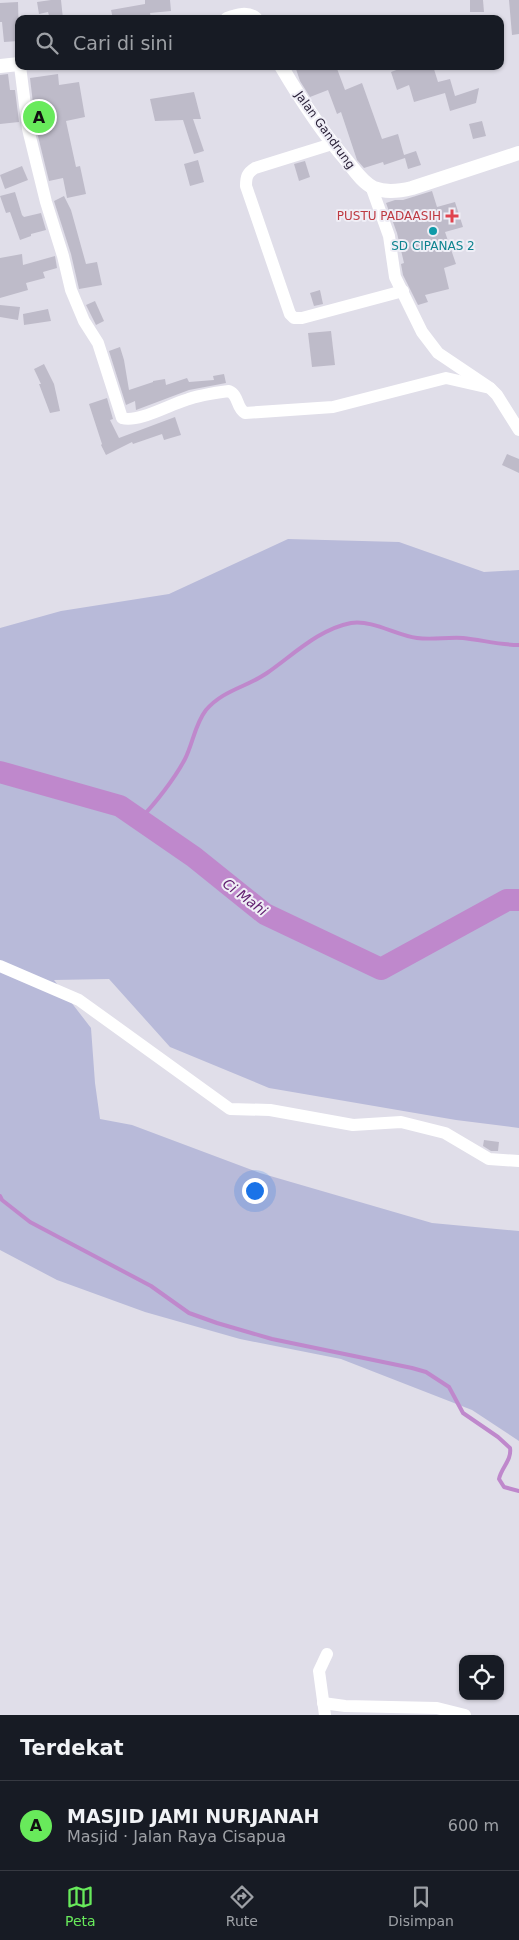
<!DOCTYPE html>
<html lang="id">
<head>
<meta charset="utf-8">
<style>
  :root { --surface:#171b24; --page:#20242c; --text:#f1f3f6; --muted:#9ea1a6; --line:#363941; --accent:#68ea5b }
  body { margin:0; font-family:"DejaVu Sans",sans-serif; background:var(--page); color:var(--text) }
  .controls { position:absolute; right:15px; bottom:15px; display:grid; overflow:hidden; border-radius:10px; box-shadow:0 1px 4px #0004 }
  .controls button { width:45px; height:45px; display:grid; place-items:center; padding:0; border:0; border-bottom:1px solid var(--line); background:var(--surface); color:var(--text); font:25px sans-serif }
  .you { position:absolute; left:254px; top:1190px; width:18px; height:18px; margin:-12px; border:4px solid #fff; border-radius:50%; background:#1a73e8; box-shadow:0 0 0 8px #1a73e833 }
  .badge { display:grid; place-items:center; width:32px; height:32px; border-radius:50%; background:var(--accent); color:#111; font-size:16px; font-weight:700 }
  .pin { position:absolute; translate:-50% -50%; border:2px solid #fff; box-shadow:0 1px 5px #0006 }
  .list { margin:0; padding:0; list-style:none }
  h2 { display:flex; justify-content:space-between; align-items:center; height:65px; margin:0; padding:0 20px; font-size:21px }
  h2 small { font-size:16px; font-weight:400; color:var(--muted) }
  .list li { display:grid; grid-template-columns:32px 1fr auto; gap:15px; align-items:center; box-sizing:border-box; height:90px; padding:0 20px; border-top:1px solid var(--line) }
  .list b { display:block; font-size:19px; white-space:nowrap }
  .list p { margin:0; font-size:16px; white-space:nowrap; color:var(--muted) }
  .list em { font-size:16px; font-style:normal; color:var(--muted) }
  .icon { flex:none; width:28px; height:28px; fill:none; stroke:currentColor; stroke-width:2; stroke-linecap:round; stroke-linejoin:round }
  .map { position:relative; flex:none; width:519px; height:1715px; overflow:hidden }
  .search { position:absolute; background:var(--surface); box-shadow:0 1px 4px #0004; left:15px; right:15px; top:15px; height:55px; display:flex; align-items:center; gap:12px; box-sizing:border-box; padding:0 18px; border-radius:10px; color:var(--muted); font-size:19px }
  .sheet { height:155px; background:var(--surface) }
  nav { display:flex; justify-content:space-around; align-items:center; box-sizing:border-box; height:70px; border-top:1px solid var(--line); background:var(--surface); font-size:14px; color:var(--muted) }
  nav a { display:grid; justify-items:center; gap:2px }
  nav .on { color:var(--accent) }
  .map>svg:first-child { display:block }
  .green { fill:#b8bad9 }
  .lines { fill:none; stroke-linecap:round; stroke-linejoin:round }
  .stream { stroke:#bf88cc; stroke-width:4 }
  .river { stroke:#bf88cc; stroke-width:22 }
  .building { fill:#bebbc9 }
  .minor { stroke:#fff; stroke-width:12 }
  .tertiary { stroke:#fff; stroke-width:14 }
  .health-dot { fill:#e0444e; stroke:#efeef6; stroke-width:2 }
  .culture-dot { fill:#0f9aa8; stroke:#efeef6; stroke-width:2 }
  .labels { text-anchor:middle; stroke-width:4; stroke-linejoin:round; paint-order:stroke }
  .street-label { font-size:12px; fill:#292037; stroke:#efeef6 }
  .health-label { font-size:12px; fill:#be3a42; stroke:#efeef6; text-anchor:end }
  .culture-label { font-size:12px; fill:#0d838f; stroke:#efeef6 }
  .water-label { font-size:14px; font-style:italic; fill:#611f6f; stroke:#efeef6 }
</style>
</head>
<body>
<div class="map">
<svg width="519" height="1715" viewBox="0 0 519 1715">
  <rect width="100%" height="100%" fill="#e0dee9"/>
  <!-- green -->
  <polygon class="green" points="288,539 399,542 484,572 519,570 519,1128 456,1120 269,1088 170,1047 109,979 54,980 91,1028 95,1083 100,1119 132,1125 260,1173 432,1223 519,1231 519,1441 472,1410 341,1359 240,1339 145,1312 57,1280 0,1250 0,628 61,611 169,594"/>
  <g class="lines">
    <!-- stream -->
    <g class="stream">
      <path d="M140,819C155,804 175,778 185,759C193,743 195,724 206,710C223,690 247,687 267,673C293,655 319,629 351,623C374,620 395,635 417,638C432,640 447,637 463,638C482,640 500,645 519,645"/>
      <path d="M0,1196L2,1200L30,1222L151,1286L189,1313L217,1323L272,1339L412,1368L426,1372L449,1387L463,1413L498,1437L510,1448C512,1460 501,1468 499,1479L504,1487L519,1491"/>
    </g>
    <!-- river -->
    <polyline class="river" points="0,772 120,806 194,857 265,914 381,969 507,900 519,900"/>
  </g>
  <!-- building -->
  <g class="building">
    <polygon points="51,0 61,0 63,19 50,19 48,12 39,14 37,2"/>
    <polygon points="145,0 170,0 171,11 150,13 151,19 113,19 111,10 145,4"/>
    <polygon points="470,0 483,0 484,12 470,12"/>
    <polygon points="509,0 519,0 519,34 512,35"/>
    <polygon points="18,2 19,41 4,42 2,22 0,22 0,3"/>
    <polygon points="295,66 336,66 345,90 362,83 382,139 398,134 404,155 416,151 421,165 408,169 405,158 384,165 383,162 364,168 357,160 341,112 337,114 328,90 310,97 300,81"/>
    <polygon points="407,66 433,66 438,82 450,79 455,96 479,88 476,103 450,111 445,93 414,102 409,85 397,90 391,72"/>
    <polygon points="8,74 10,90 15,90 19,122 0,124 0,75"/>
    <polygon points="58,74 59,85 79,82 85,117 66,121 76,167 80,166 86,194 67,198 63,178 49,181 36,128 30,78"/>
    <polygon points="194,92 201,119 193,119 204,151 194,154 183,120 155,121 150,99"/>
    <polygon points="482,121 486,136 473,139 469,124"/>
    <polygon points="198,160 204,182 190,186 184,164"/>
    <polygon points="305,161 310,177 299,181 294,164"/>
    <polygon points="22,166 28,180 5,189 0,175"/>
    <polygon points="432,191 437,207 455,202 463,227 445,232 456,264 444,268 449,289 425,295 428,302 418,305 403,275 401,264 404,263 397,233 386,203 395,200 403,200"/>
    <polygon points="15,192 22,215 24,217 41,213 46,230 31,234 31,236 20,240 10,212 6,213 0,196"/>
    <polygon points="64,196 71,210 86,264 97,262 102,285 79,289 71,254 54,201"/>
    <polygon points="22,254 23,265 55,256 57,268 43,272 45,278 26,283 28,290 0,298 0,258"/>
    <polygon points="320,290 323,304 314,306 310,293"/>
    <polygon points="95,301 104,321 96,325 86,305"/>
    <polygon points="0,305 20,307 18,320 0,317"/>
    <polygon points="48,309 51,321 24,325 23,314"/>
    <polygon points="331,331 335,365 312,367 308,333"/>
    <polygon points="120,347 124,360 129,390 153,382 153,381 165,379 166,385 187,378 189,382 214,380 213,376 224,374 226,383 189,390 136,410 135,401 126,405 109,351"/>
    <polygon points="44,364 54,384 60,411 50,413 39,384 41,384 34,369"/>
    <polygon points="107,398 113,419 110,420 119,438 175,417 181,435 164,440 162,434 133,444 132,442 106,455 101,445 102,444 89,404"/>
    <polygon points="507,454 519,459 519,473 502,465"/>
    <polygon points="484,1140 499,1142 498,1151 491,1151 483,1146"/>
  </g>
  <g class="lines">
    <!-- minor -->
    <g class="minor">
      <path d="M20,66L28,129L46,202L63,256L71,290L84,321L98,343L122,418C138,423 169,405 186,400C199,395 214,393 229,391C239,395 236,408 245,413L333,407L446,378L490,388"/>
      <path d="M332,144L255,168C247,173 246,177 246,186L290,314L294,318H302L403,291"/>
      <polyline points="371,186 389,236 395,277 422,332 438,353 490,388 497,395 519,430"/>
      <polyline points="0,966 79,1000 230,1109 270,1110 353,1125 401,1122 445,1133 489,1159 519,1161"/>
      <polyline points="323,1703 345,1706 437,1708 465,1715"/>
      <polyline points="325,1715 319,1671 327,1654"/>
    </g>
    <!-- tertiary -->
    <g class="tertiary">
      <path d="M227,19C237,15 248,12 256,19"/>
      <polyline points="0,66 19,64"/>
      <path d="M281,66C301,100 322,132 347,161C355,171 363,183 374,188C386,193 400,191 412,188L519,153"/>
    </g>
  </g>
  <!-- markers -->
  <path class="health-dot" d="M449.5 208.5h5v5h5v5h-5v5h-5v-5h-5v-5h5z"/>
  <circle class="culture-dot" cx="433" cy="231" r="5"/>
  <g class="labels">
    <!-- street labels -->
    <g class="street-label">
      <text transform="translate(325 130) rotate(54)" y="4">Jalan Gandrung</text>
    </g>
    <!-- health labels -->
    <g class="health-label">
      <text x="441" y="220">PUSTU PADAASIH</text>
    </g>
    <!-- culture labels -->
    <g class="culture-label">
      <text x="433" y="250">SD CIPANAS 2</text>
    </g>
    <!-- water labels -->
    <g class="water-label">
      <text transform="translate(245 897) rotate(37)" y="5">Ci Mahi</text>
    </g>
  </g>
</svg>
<div class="controls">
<button><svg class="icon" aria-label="locate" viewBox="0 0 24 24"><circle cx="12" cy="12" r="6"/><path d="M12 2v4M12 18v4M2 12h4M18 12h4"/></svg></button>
</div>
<div class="you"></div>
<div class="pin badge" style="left:39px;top:117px">A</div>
<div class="search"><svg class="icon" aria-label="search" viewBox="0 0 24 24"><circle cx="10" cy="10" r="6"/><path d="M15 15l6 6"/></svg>Cari di sini</div>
</div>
<section class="sheet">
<h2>Terdekat<small></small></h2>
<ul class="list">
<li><span class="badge">A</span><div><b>MASJID JAMI NURJANAH</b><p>Masjid · Jalan Raya Cisapua</p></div><em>600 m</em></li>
</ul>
</section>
<nav>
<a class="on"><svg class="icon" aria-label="map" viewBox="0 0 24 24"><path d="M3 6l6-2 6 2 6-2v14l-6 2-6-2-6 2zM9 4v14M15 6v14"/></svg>Peta</a>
<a><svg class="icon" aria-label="directions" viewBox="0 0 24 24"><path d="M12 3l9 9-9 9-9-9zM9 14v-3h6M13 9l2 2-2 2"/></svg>Rute</a>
<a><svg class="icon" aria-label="saved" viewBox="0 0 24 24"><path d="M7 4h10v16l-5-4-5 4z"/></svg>Disimpan</a>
</nav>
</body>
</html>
